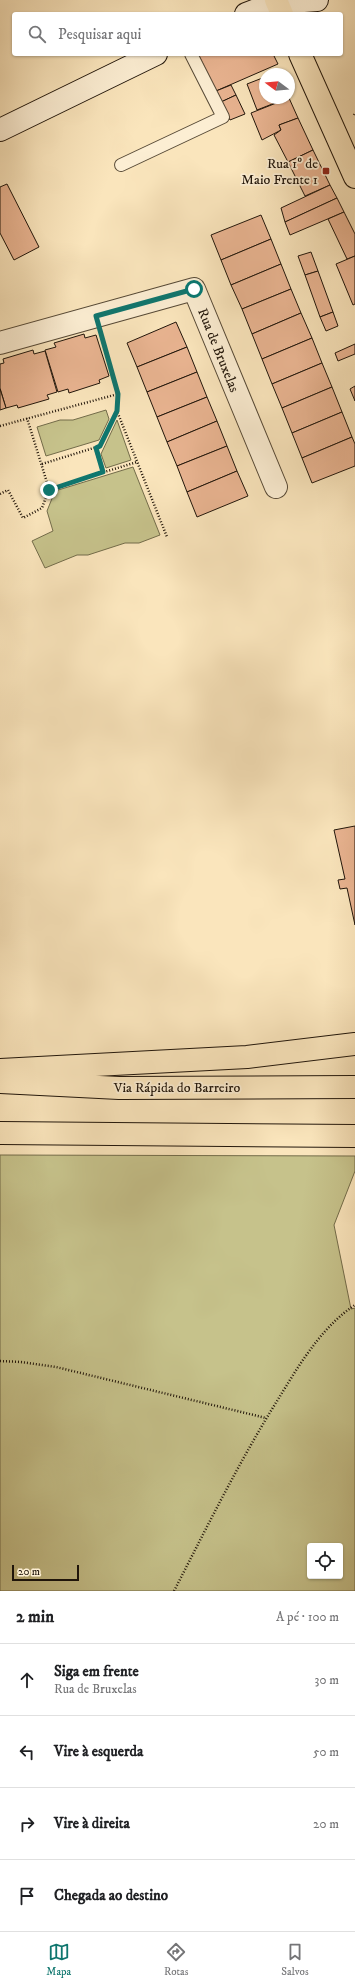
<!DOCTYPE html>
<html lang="pt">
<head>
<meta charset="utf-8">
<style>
  :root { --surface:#fff; --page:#f2f2f2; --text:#202124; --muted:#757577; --line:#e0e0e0; --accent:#0f766e }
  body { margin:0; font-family:"IM FELL DW Pica",serif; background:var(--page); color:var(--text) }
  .controls { position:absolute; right:12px; bottom:12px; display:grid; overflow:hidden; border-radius:4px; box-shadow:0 1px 3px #0004 }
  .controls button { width:36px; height:36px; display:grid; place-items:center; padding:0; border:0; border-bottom:1px solid var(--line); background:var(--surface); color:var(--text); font:20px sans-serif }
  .compass { position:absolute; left:259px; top:68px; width:36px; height:36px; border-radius:50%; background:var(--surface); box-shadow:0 1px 3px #0004; rotate:286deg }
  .scale { position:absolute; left:12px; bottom:10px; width:67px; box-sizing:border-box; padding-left:4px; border:2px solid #20150a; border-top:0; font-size:11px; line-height:14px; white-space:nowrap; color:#20150a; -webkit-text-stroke:3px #fceed3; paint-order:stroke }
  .stop { position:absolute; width:12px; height:12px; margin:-9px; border:3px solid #0f766e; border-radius:50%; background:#fff }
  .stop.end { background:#0f766e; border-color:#fff; box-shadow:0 1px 4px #0008 }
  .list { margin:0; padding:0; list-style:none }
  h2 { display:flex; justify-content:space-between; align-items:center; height:52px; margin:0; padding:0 16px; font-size:17px }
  h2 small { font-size:13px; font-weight:400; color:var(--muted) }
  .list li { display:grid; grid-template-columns:26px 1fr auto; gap:12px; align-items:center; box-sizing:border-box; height:72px; padding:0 16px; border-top:1px solid var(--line) }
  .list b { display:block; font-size:15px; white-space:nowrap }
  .list p { margin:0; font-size:13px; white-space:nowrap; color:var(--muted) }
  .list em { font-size:13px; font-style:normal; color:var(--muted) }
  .icon { flex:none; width:22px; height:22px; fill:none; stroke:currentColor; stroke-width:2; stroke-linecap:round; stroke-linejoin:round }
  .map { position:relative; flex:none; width:355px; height:1591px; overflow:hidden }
  .search { position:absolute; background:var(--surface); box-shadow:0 1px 3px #0004; left:12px; right:12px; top:12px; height:44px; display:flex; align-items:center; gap:10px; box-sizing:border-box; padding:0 14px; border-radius:4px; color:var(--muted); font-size:15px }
  .sheet { height:340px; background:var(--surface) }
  nav { display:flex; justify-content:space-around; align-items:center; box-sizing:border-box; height:56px; border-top:1px solid var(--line); background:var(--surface); font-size:11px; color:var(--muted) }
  nav a { display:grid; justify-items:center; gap:2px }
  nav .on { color:var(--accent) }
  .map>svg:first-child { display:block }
  .green { fill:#c6c28b; stroke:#736c4a; fill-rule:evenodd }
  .building { fill:#e9b491; stroke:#20150a }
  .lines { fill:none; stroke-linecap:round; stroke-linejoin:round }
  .lane-casing { stroke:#564936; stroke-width:14 }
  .street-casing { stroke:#564936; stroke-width:24 }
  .secondary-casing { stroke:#20150a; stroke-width:24 }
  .primary-casing { stroke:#20150a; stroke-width:24 }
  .highway-casing { stroke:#20150a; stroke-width:24 }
  .path { stroke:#20150a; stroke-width:2.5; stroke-dasharray:1 2; stroke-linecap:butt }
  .lane { stroke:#fceed3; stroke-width:12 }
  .street { stroke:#fceed3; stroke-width:22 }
  .secondary { stroke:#fceed3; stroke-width:22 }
  .primary { stroke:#fae5bc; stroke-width:22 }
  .highway { stroke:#fae5bc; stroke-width:22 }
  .route { stroke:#0f766e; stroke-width:5 }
  .poi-dot { fill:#8f2418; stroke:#fceed3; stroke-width:1.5 }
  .labels { text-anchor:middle; stroke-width:3.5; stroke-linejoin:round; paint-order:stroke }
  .poi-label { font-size:14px; fill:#20150a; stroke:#fceed3; text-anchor:end }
  .street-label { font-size:14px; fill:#20150a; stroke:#fceed3 }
</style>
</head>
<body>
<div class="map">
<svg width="355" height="1591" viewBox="0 0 355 1591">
  <rect width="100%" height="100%" fill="#fae5bc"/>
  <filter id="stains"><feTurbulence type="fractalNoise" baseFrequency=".005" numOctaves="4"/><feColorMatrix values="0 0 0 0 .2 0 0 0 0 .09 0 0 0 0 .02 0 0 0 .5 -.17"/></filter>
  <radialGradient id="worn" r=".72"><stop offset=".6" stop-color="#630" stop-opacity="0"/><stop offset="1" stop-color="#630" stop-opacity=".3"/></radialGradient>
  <!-- green -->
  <g class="green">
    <polygon points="106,410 109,419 99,440 46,456 37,427 60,420 73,420"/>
    <polygon points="117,420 131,460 106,468 101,454"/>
    <polygon points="133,467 160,535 139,543 125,543 88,555 77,555 45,568 32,541 53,531 47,511 55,491"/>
    <path d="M0,1155L355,1156V1171L334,1225L351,1309L355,1308V1591H0ZM310,1546H340V1576H310Z"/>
  </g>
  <!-- building -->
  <g class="building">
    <polygon points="204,54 273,54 278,64 216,91 199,56"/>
    <polygon points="265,77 265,98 285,99 257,110 247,84"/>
    <polygon points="231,85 236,95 221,102 216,91"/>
    <polygon points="236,95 245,114 230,120 221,102"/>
    <polygon points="289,98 298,118 279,125 281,130 262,140 251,113"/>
    <polygon points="298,118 313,150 288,162 274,135 281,130 279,125"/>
    <polygon points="313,150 330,185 305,196 288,162"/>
    <polygon points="7,184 39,247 14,260 0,233 0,187"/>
    <polygon points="330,185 337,198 285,222 281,208"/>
    <polygon points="337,198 344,212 290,235 285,222"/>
    <polygon points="344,212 355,234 355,256 347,259 328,219"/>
    <polygon points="261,215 271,239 221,260 211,235"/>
    <polygon points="271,239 281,264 231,285 221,260"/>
    <polygon points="311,252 318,271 305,275 298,256"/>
    <polygon points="355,256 355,304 353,305 336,264"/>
    <polygon points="281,264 291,289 242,309 231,285"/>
    <polygon points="318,271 333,312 320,317 305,275"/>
    <polygon points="291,289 301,313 252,334 242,309"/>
    <polygon points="333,312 338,326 326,331 320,317"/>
    <polygon points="301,313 312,338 262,359 252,334"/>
    <polygon points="176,322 187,347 137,367 127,343"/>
    <polygon points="84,334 85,338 96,335 109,376 99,380 100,383 69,393 68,389 58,392 45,350 56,347 54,343"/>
    <polygon points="312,338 322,363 272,384 262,359"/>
    <polygon points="355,344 355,354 338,361 335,353"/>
    <polygon points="187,347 197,372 147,392 137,367"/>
    <polygon points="33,350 34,354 45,351 57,392 47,395 49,399 18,408 17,405 6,408 0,388 0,364 4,363 3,359"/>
    <polygon points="322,363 332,387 282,408 272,384"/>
    <polygon points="197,372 207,397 157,417 147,392"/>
    <polygon points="355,386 355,401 350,389"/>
    <polygon points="332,387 342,412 292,433 282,408"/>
    <polygon points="0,389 6,408 0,410"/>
    <polygon points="207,397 217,421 167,442 157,417"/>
    <polygon points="342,412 352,437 302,458 292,433"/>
    <polygon points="217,421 227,446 177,466 167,442"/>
    <polygon points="352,437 355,444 355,466 312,483 302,458"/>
    <polygon points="227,446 237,471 187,492 177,466"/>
    <polygon points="237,471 248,496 197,517 187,492"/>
    <polygon points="355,826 355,925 347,888 340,889 338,880 345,879 334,830"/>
  </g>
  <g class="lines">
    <!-- lane casing -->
    <g class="lane-casing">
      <polyline id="lane" points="121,165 223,117 191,54"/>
    </g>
    <!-- street casing -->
    <g class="street-casing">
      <polyline id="street" points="0,343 194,289 276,487"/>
    </g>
    <!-- secondary casing -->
    <g class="secondary-casing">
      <g id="secondary">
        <polyline points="277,3 317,0"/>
        <polyline points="246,14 282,0"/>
        <polyline points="0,130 156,54"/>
      </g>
    </g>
    <!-- primary casing -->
    <g class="primary-casing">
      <g id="primary">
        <polyline points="276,0 282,14"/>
        <polyline points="300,54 355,177"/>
      </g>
    </g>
    <!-- highway casing -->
    <g class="highway-casing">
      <g id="highway">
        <polyline points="0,1070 247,1057 355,1044"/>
        <polyline points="0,1082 119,1088 355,1087"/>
        <polyline points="0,1133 355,1136"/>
      </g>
    </g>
    <!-- path -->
    <g class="path">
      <polyline points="354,115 355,113"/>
      <polyline points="102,337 118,394 117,411 167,537"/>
      <polyline points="0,426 118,394"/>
      <polyline points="95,448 103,472"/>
      <polyline points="42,464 100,446 117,411"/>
      <polyline points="49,489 137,462"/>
      <polyline points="0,494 8,490 23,518 42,508 49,489 27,418"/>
      <polyline points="0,1361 21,1362 56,1367 266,1418"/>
      <path d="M174,1591C207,1527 239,1462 277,1401C298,1367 321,1327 355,1305"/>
    </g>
    <!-- lane -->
    <use href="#lane" class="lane"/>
    <!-- street -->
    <use href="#street" class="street"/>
    <!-- secondary -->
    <use href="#secondary" class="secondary"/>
    <!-- primary -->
    <use href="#primary" class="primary"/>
    <!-- highway -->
    <use href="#highway" class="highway"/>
  </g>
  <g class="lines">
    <!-- route -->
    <polyline class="route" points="49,490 103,472 96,448 100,446 117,411 118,394 96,316 194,289"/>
  </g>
  <!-- markers -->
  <rect class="poi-dot" x="322" y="167" width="8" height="8" rx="2"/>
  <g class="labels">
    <!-- poi labels -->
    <g class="poi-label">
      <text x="318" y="168">Rua 1º de<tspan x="318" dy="16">Maio Frente 1</tspan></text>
    </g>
    <!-- street labels -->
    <g class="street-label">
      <text transform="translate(219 350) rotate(68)" y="5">Rua de Bruxelas</text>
      <text x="177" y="1092">Via Rápida do Barreiro</text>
    </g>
  </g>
  <rect width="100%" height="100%" filter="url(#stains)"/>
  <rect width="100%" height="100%" fill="url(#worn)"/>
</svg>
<div class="controls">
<button><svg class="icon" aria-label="locate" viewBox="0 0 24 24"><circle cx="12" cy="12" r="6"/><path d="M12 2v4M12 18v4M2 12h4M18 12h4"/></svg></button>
</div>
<svg class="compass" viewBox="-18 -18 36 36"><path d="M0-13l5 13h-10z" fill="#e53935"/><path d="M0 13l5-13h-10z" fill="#757577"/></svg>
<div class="scale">20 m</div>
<div class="stop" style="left:194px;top:289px"></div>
<div class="stop end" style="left:49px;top:490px"></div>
<div class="search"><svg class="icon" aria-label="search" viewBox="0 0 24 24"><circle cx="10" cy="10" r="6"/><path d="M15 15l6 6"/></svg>Pesquisar aqui</div>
</div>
<section class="sheet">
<h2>2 min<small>A pé · 100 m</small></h2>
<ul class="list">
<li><svg class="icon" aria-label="ahead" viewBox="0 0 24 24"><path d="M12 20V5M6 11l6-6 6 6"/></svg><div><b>Siga em frente</b><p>Rua de Bruxelas</p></div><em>30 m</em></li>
<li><svg class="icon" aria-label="left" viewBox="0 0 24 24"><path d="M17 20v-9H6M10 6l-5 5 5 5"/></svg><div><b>Vire à esquerda</b></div><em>50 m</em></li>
<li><svg class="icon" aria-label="right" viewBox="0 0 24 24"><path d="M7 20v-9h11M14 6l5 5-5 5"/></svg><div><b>Vire à direita</b></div><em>20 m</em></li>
<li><svg class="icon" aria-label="arrive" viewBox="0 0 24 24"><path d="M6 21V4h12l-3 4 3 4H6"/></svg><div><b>Chegada ao destino</b></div></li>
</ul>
</section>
<nav>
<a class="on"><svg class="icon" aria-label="map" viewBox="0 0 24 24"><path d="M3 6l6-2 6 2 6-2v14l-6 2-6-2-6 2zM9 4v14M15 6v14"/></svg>Mapa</a>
<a><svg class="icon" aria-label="directions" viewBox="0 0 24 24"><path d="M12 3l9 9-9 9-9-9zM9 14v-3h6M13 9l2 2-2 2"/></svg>Rotas</a>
<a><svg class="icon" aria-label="saved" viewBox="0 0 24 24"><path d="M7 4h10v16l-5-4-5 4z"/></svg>Salvos</a>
</nav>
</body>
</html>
